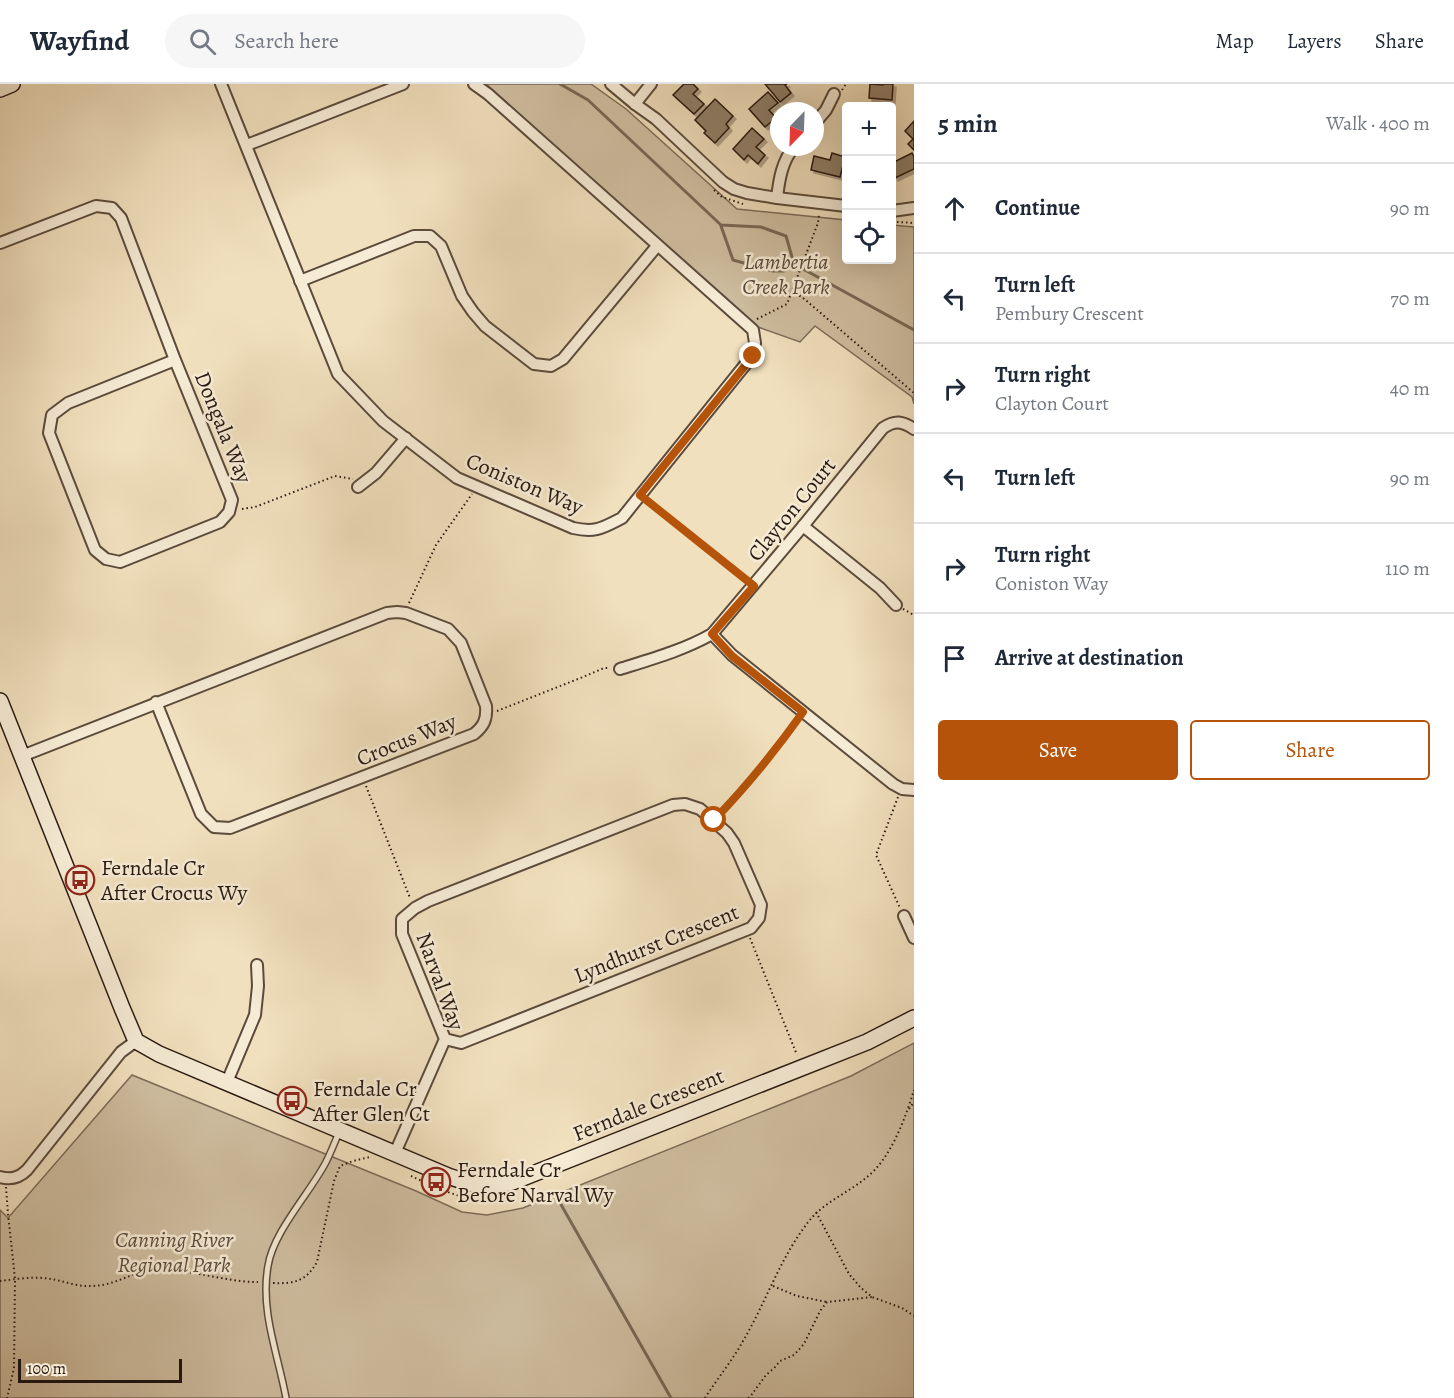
<!DOCTYPE html>
<html lang="en">
<head>
<meta charset="utf-8">
<style>
  :root { --surface:#fff; --page:#f6f6f7; --text:#1f2937; --muted:#747a83; --line:#e0e1e3; --accent:#b45309 }
  body { margin:0; font-family:Alegreya,serif; background:var(--page); color:var(--text) }
  .controls { position:absolute; right:18px; top:18px; display:grid; overflow:hidden; border-radius:6px; box-shadow:0 6px 24px #0002 }
  .controls button { width:54px; height:54px; display:grid; place-items:center; padding:0; border:0; border-bottom:2px solid var(--line); background:var(--surface); color:var(--text); font:30px sans-serif }
  .compass { position:absolute; left:770px; top:18px; width:54px; height:54px; border-radius:50%; background:var(--surface); box-shadow:0 6px 24px #0002; rotate:203deg }
  .scale { position:absolute; left:18px; bottom:15px; width:164px; box-sizing:border-box; padding-left:6px; border:3px solid #291911; border-top:0; font-size:16px; line-height:21px; white-space:nowrap; color:#291911; -webkit-text-stroke:4px #f6ebd5; paint-order:stroke }
  .stop { position:absolute; width:18px; height:18px; margin:-14px; border:4px solid #b45309; border-radius:50%; background:#fff }
  .stop.end { background:#b45309; border-color:#fff; box-shadow:0 2px 6px #0008 }
  .list { margin:0; padding:0; list-style:none }
  h2 { display:flex; justify-content:space-between; align-items:center; height:78px; margin:0; padding:0 24px; font-size:26px }
  h2 small { font-size:20px; font-weight:400; color:var(--muted) }
  .list li { display:grid; grid-template-columns:39px 1fr auto; gap:18px; align-items:center; box-sizing:border-box; height:90px; padding:0 24px; border-top:2px solid var(--line) }
  .list b { display:block; font-size:22px; white-space:nowrap }
  .list p { margin:0; font-size:20px; white-space:nowrap; color:var(--muted) }
  .list em { font-size:20px; font-style:normal; color:var(--muted) }
  .actions { display:flex; gap:12px; padding:18px 24px }
  .actions a { flex:1; padding:14px 0; border:2px solid var(--accent); border-radius:6px; text-align:center; font-size:21px; color:var(--accent) }
  .actions .main { background:var(--accent); color:#fff }
  .icon { flex:none; width:33px; height:33px; fill:none; stroke:currentColor; stroke-width:2; stroke-linecap:round; stroke-linejoin:round }
  .map { position:relative; flex:none; width:914px; height:1314px; overflow:hidden }
  header { display:flex; align-items:center; gap:36px; box-sizing:border-box; height:84px; padding:0 30px; background:var(--surface); border-bottom:2px solid var(--line) }
  header strong { font-size:28px }
  nav { display:flex; gap:33px; margin-inline-start:auto; font-size:21px }
  .search { width:420px; height:54px; background:var(--page); display:flex; align-items:center; gap:15px; box-sizing:border-box; padding:0 21px; border-radius:33px; color:var(--muted); font-size:22px }
  main { display:flex }
  aside { flex:1; background:var(--surface) }
  .map>svg:first-child { display:block }
  .green { fill:#cfbea1; stroke:#7c6c59; stroke-width:1.5 }
  .lines { fill:none; stroke-linecap:round; stroke-linejoin:round }
  .stream { stroke:#786855; stroke-width:3 }
  .building { fill:#91806b; stroke:#291911; stroke-width:1.5; filter:url(#shadow) }
  .lane-casing { stroke:#5b4b3c; stroke-width:8 }
  .street-casing { stroke:#5b4b3c; stroke-width:14 }
  .secondary-casing { stroke:#291911; stroke-width:18 }
  .path { stroke:#291911; stroke-width:2; stroke-dasharray:1.5 3; stroke-linecap:butt }
  .lane { stroke:#f6ebd5; stroke-width:5 }
  .street { stroke:#f6ebd5; stroke-width:10 }
  .secondary { stroke:#f6ebd5; stroke-width:15 }
  .route { stroke:#b45309; stroke-width:8 }
  .labels { text-anchor:middle; stroke-width:5; stroke-linejoin:round; paint-order:stroke }
  .park-label { font-size:22px; font-style:italic; fill:#5b4b3c; stroke:#f6ebd5 }
  .street-label { font-size:22px; fill:#291911; stroke:#f6ebd5 }
  .poi-label { font-size:22px; fill:#291911; stroke:#f6ebd5; text-anchor:start }
</style>
</head>
<body>
<header>
<strong>Wayfind</strong>
<div class="search"><svg class="icon" aria-label="search" viewBox="0 0 24 24"><circle cx="10" cy="10" r="6"/><path d="M15 15l6 6"/></svg>Search here</div>
<nav><a>Map</a><a>Layers</a><a>Share</a></nav>
</header>
<main>
<div class="map">
<svg width="914" height="1314" viewBox="0 0 914 1314">
  <defs>
    <filter id="shadow"><feDropShadow dx="3" dy="3" stdDeviation="0" flood-color="#0004"/></filter>
  </defs>
  <rect width="100%" height="100%" fill="#f1e0be"/>
  <filter id="stains"><feTurbulence type="fractalNoise" baseFrequency=".00333" numOctaves="4"/><feColorMatrix values="0 0 0 0 .2 0 0 0 0 .09 0 0 0 0 .02 0 0 0 .5 -.17"/></filter>
  <radialGradient id="worn" r=".72"><stop offset=".6" stop-color="#630" stop-opacity="0"/><stop offset="1" stop-color="#630" stop-opacity=".3"/></radialGradient>
  <!-- green -->
  <g class="green">
    <polygon points="486,0 591,0 626,25 737,125 846,136 846,176 892,176 892,141 914,143 914,320 912,313 815,242 800,258 758,243"/>
    <polygon points="914,959 914,1314 0,1314 0,1126 8,1134 132,991 416,1107 462,1128 487,1131 523,1124 851,992"/>
  </g>
  <g class="lines">
    <!-- stream -->
    <g class="stream">
      <polyline points="560,0 588,16 721,141 761,143 786,152 794,180"/>
      <polyline points="721,142 733,176 773,187 784,187 794,180"/>
      <polyline points="794,180 914,246"/>
      <polyline points="555,1110 671,1314"/>
    </g>
  </g>
  <!-- building -->
  <g class="building">
    <polygon points="684,0 693,0 698,5 693,10 704,20 694,30 673,11"/>
    <polygon points="765,0 787,0 785,1 791,9 780,18"/>
    <polygon points="870,0 883,1 884,0 893,0 892,16 869,14"/>
    <polygon points="768,8 778,19 769,26 776,34 765,43 749,25"/>
    <polygon points="715,15 733,32 726,40 729,44 715,59 704,49 706,47 695,36"/>
    <polygon points="914,37 914,66 908,60 913,55 905,47"/>
    <polygon points="752,44 764,55 756,63 765,71 758,80 748,71 744,76 733,65"/>
    <polygon points="832,69 845,73 840,93 811,86 814,72 830,76"/>
    <polygon points="912,69 914,73 914,85 895,94 892,88 892,79"/>
  </g>
  <g class="lines">
    <!-- lane casing -->
    <g class="lane-casing">
      <path id="lane" d="M286,1314C278,1270 260,1227 268,1182C273,1148 310,1109 326,1078C331,1068 335,1058 339,1048"/>
    </g>
    <!-- street casing -->
    <g class="street-casing">
      <g id="street">
        <path d="M221,0L338,290L383,337L457,394L573,444C596,449 602,444 622,434L753,271L755,259L753,246L488,10L474,0"/>
        <polyline points="611,0 635,20 656,35 723,98 734,105 747,109 777,114 846,122"/>
        <polyline points="635,20 651,0"/>
        <polyline points="815,39 826,26 834,10"/>
        <polyline points="247,61 403,0"/>
        <path d="M777,114C779,96 782,77 794,63"/>
        <polyline points="892,127 914,124"/>
        <polyline points="0,159 96,122 112,124 121,134 175,276 232,416 229,428 220,438 120,478 106,475 95,466 49,349 52,331 68,319 175,276"/>
        <polyline points="300,197 414,152 430,152 441,162 462,212 473,228 485,242 534,280 551,282 563,275 657,162"/>
        <polyline points="358,403 376,389 406,354"/>
        <polyline points="803,442 880,504 896,521"/>
        <polyline points="712,550 732,571 893,700 902,705 914,706"/>
        <path d="M620,585C652,575 684,566 712,550L803,442L883,344C895,336 902,337 914,345"/>
        <path d="M22,672L387,529L397,528L406,529L448,545L461,559L486,622C487,635 484,642 474,650L230,744L214,743L201,730L156,618"/>
        <polyline points="904,832 914,854"/>
        <polyline points="227,998 255,931 258,902 257,881"/>
        <polyline points="395,1069 445,955 402,850 402,835 415,824 428,817 673,721 685,720 700,725 727,749 734,759 761,821 759,834 751,844 461,959 445,955"/>
        <path d="M0,1093C11,1096 19,1094 27,1086L121,968L136,957"/>
      </g>
    </g>
    <!-- secondary casing -->
    <g class="secondary-casing">
      <g id="secondary">
        <polyline points="0,5 12,0"/>
        <path d="M0,617L122,924L136,957L159,970L448,1092C474,1101 487,1106 515,1097L867,958L914,934"/>
      </g>
    </g>
    <!-- path -->
    <g class="path">
      <polyline points="842,6 846,0"/>
      <polyline points="714,106 722,113 743,120"/>
      <polyline points="897,138 914,139"/>
      <polyline points="791,208 802,213 914,309"/>
      <polyline points="757,235 787,220 818,139 819,130"/>
      <polyline points="648,417 746,496"/>
      <polyline points="242,425 255,423 335,392 353,395"/>
      <polyline points="409,519 436,461 472,410"/>
      <polyline points="903,525 914,531"/>
      <polyline points="497,627 583,593 604,584 609,584"/>
      <polyline points="366,702 410,814"/>
      <polyline points="898,713 876,771 900,824"/>
      <polyline points="720,730 796,637"/>
      <polyline points="750,854 797,971"/>
      <polyline points="909,1025 914,1018"/>
      <path d="M411,1092C442,1106 478,1125 512,1112"/>
      <polyline points="6,1103 8,1130 15,1195 14,1284 7,1314"/>
      <polyline points="816,1128 849,1190 861,1204 872,1213 902,1224 914,1232"/>
      <path d="M0,1197C16,1195 35,1192 51,1195C64,1197 78,1203 91,1202C115,1202 131,1188 153,1186C189,1184 223,1198 258,1198"/>
      <path d="M273,1199C295,1200 306,1197 317,1178L334,1097L340,1082L353,1077L370,1073"/>
      <polyline points="773,1202 797,1212 827,1218"/>
      <path d="M705,1314C717,1295 732,1277 743,1257C765,1220 780,1175 806,1141C821,1119 847,1110 867,1093C891,1074 905,1035 914,1006"/>
      <polyline points="748,1314 750,1313 766,1291 775,1283 780,1277 794,1271 804,1260 820,1227 827,1218 872,1213"/>
    </g>
    <!-- lane -->
    <use href="#lane" class="lane"/>
    <!-- street -->
    <use href="#street" class="street"/>
    <!-- secondary -->
    <use href="#secondary" class="secondary"/>
  </g>
  <g class="lines">
    <!-- route -->
    <path class="route" d="M714,736C746,703 776,666 803,628L732,572L712,550L754,502L640,411L753,272"/>
  </g>
  <!-- icons -->
  <defs>
    <g id="bus-ring" transform="scale(1.5)"><circle r="9.5" fill="#f6ebd5" stroke="#8f2418" stroke-width="1.5"/><path d="M-5-6H5V4H4V6H2V4H-2V6H-4V4H-5ZM-3.5-4V0h7V-4ZM-3.5 1.2v1.5H-2V1.2ZM2 1.2v1.5H3.5V1.2Z" fill="#8f2418"/></g>
  </defs>
  <g fill-rule="evenodd">
    <use href="#bus-ring" x="80" y="796"/>
    <use href="#bus-ring" x="292" y="1017"/>
    <use href="#bus-ring" x="436" y="1098"/>
  </g>
  <g class="labels">
    <!-- park labels -->
    <g class="park-label">
      <text x="786" y="185">Lambertia<tspan x="786" dy="25">Creek Park</tspan></text>
      <text x="174" y="1163">Canning River<tspan x="174" dy="25">Regional Park</tspan></text>
    </g>
    <!-- street labels -->
    <g class="street-label">
      <text transform="translate(224 343) rotate(68)" y="8">Dongala Way</text>
      <text transform="translate(525 399) rotate(23)" y="8">Coniston Way</text>
      <text transform="translate(791 425) rotate(-51)" y="8">Clayton Court</text>
      <text transform="translate(406 655) rotate(-22)" y="8">Crocus Way</text>
      <text transform="translate(656 859) rotate(-22)" y="8">Lyndhurst Crescent</text>
      <text transform="translate(441 897) rotate(70)" y="8">Narval Way</text>
      <text transform="translate(648 1020) rotate(-22)" y="8">Ferndale Crescent</text>
    </g>
    <!-- poi labels -->
    <g class="poi-label">
      <text x="101" y="791">Ferndale Cr<tspan x="101" dy="25">After Crocus Wy</tspan></text>
      <text x="313" y="1012">Ferndale Cr<tspan x="313" dy="25">After Glen Ct</tspan></text>
      <text x="457" y="1093">Ferndale Cr<tspan x="457" dy="25">Before Narval Wy</tspan></text>
    </g>
  </g>
  <rect width="100%" height="100%" filter="url(#stains)"/>
  <rect width="100%" height="100%" fill="url(#worn)"/>
</svg>
<div class="controls">
<button>+</button>
<button>−</button>
<button><svg class="icon" aria-label="locate" viewBox="0 0 24 24"><circle cx="12" cy="12" r="6"/><path d="M12 2v4M12 18v4M2 12h4M18 12h4"/></svg></button>
</div>
<svg class="compass" viewBox="-18 -18 36 36"><path d="M0-13l5 13h-10z" fill="#e53935"/><path d="M0 13l5-13h-10z" fill="#747a83"/></svg>
<div class="scale">100 m</div>
<div class="stop" style="left:714px;top:736px"></div>
<div class="stop end" style="left:753px;top:272px"></div>
</div>
<aside>
<h2>5 min<small>Walk · 400 m</small></h2>
<ul class="list">
<li><svg class="icon" aria-label="ahead" viewBox="0 0 24 24"><path d="M12 20V5M6 11l6-6 6 6"/></svg><div><b>Continue</b></div><em>90 m</em></li>
<li><svg class="icon" aria-label="left" viewBox="0 0 24 24"><path d="M17 20v-9H6M10 6l-5 5 5 5"/></svg><div><b>Turn left</b><p>Pembury Crescent</p></div><em>70 m</em></li>
<li><svg class="icon" aria-label="right" viewBox="0 0 24 24"><path d="M7 20v-9h11M14 6l5 5-5 5"/></svg><div><b>Turn right</b><p>Clayton Court</p></div><em>40 m</em></li>
<li><svg class="icon" aria-label="left" viewBox="0 0 24 24"><path d="M17 20v-9H6M10 6l-5 5 5 5"/></svg><div><b>Turn left</b></div><em>90 m</em></li>
<li><svg class="icon" aria-label="right" viewBox="0 0 24 24"><path d="M7 20v-9h11M14 6l5 5-5 5"/></svg><div><b>Turn right</b><p>Coniston Way</p></div><em>110 m</em></li>
<li><svg class="icon" aria-label="arrive" viewBox="0 0 24 24"><path d="M6 21V4h12l-3 4 3 4H6"/></svg><div><b>Arrive at destination</b></div></li>
</ul>
<div class="actions"><a class="main">Save</a><a>Share</a></div>
</aside>
</main>
</body>
</html>
